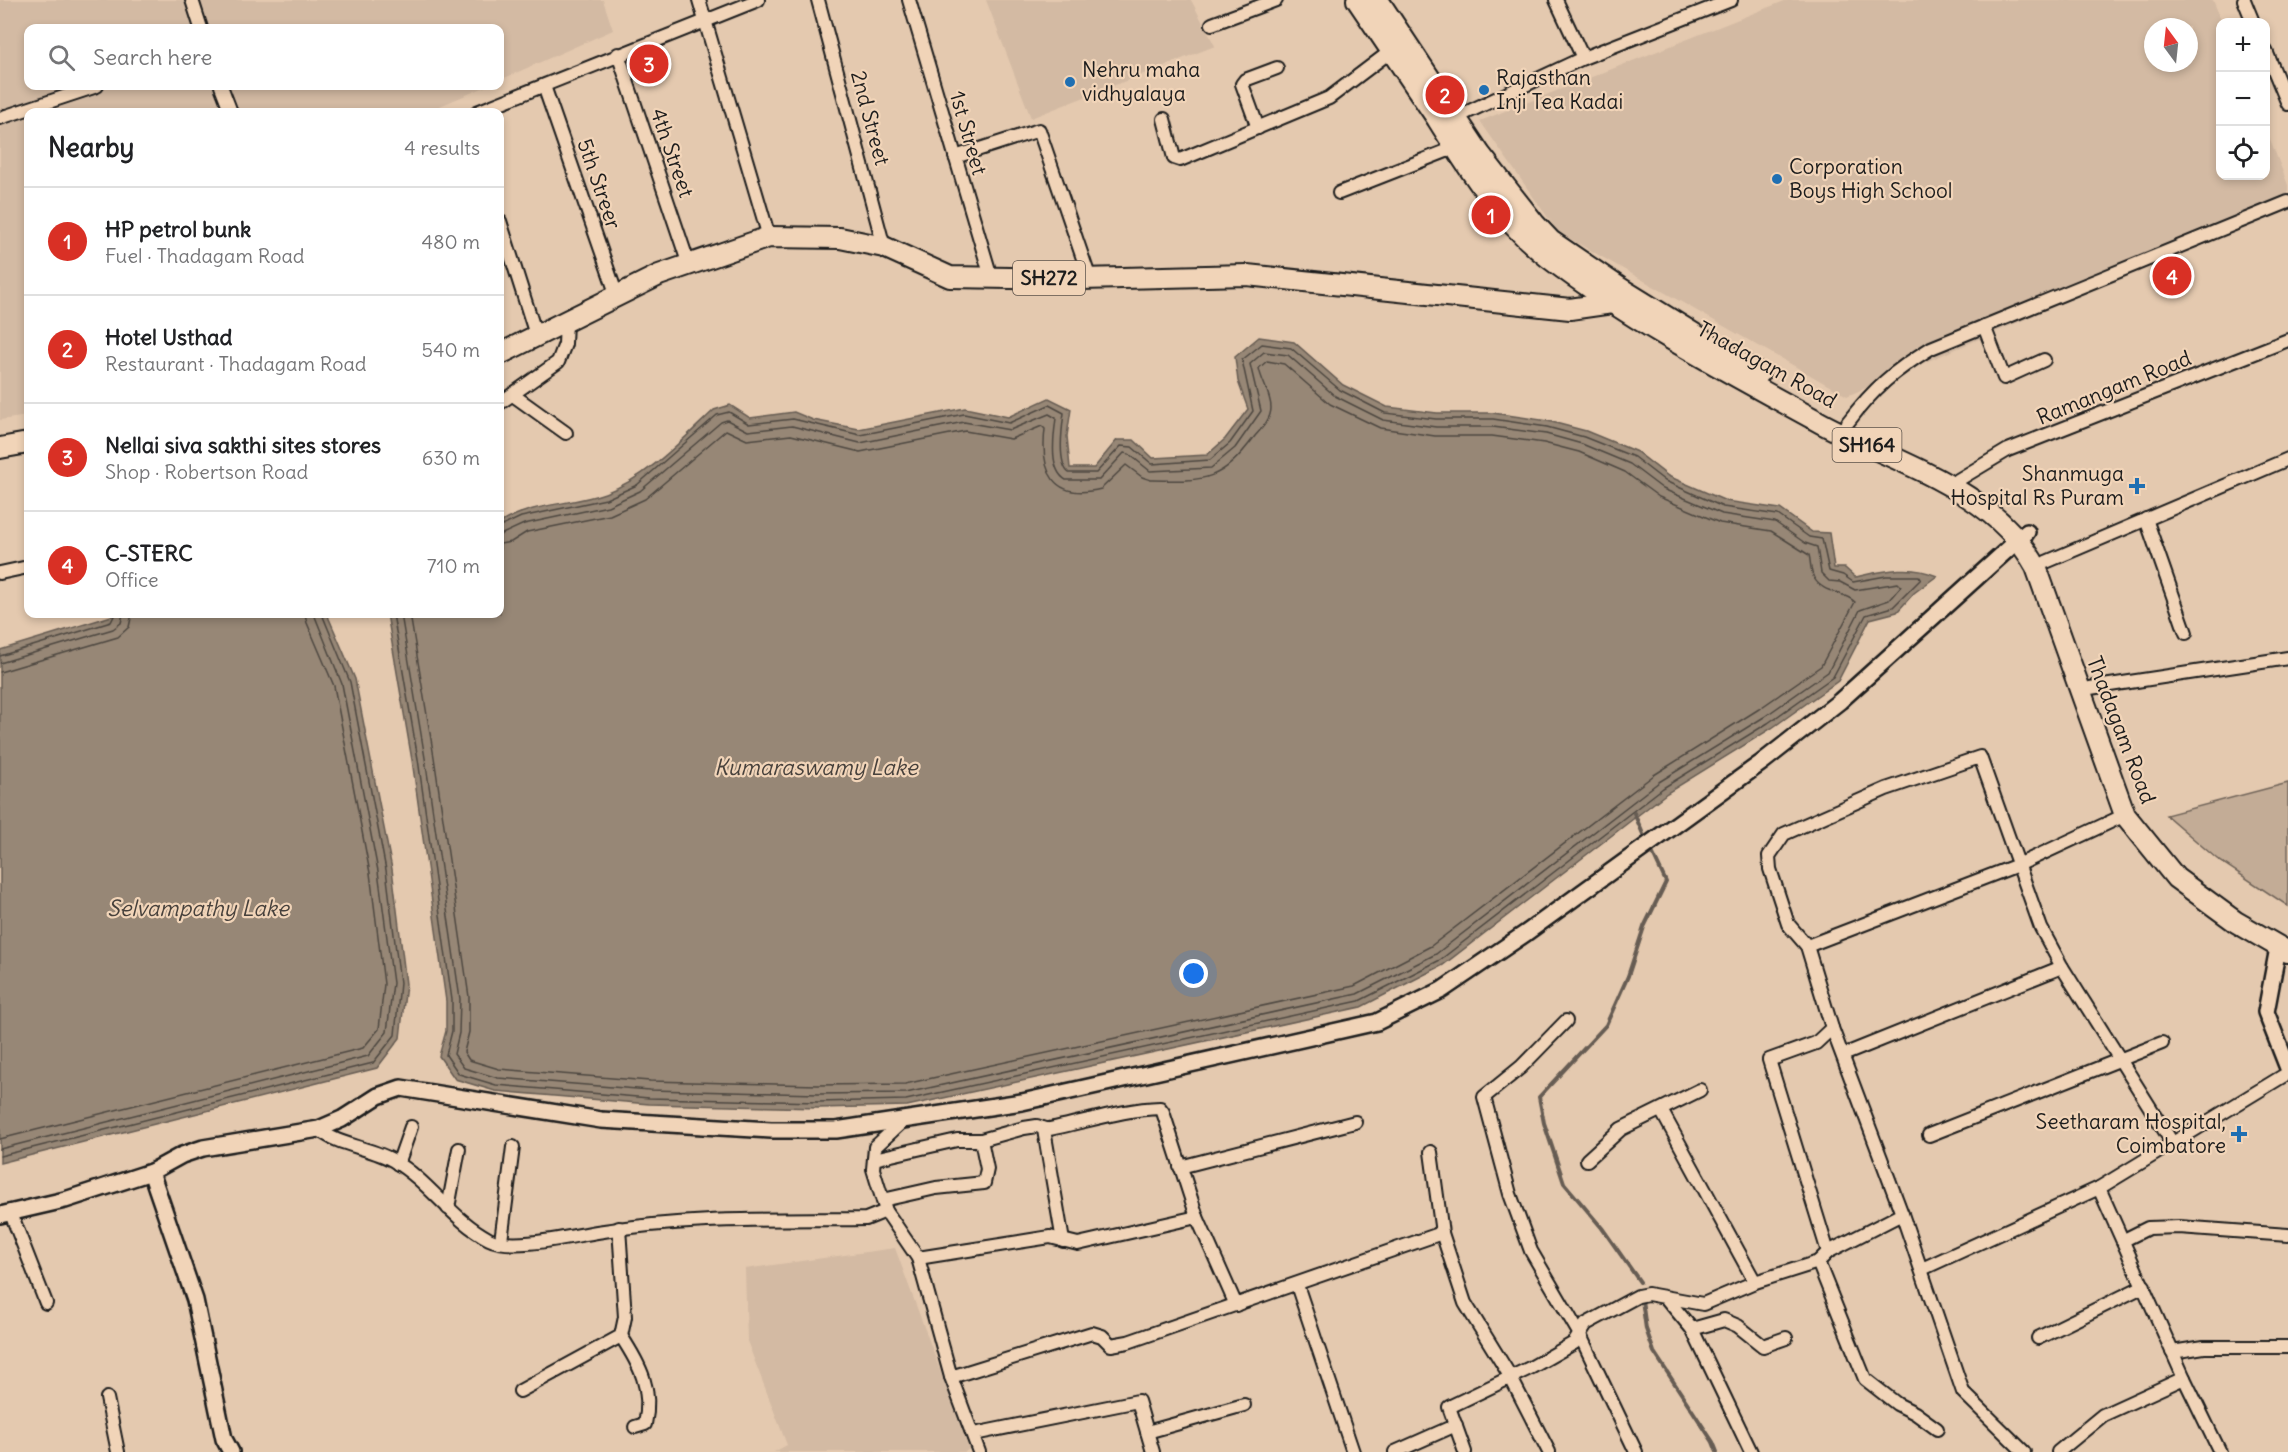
<!DOCTYPE html>
<html lang="en">
<head>
<meta charset="utf-8">
<style>
  :root { --surface:#fff; --page:#f6f6f6; --text:#202124; --muted:#757577; --line:#e0e0e0; --accent:#d93025 }
  body { margin:0; font-family:Delius,sans-serif; background:var(--page); color:var(--text) }
  .controls { position:absolute; right:18px; top:18px; display:grid; overflow:hidden; border-radius:12px; box-shadow:0 3px 9px #0003 }
  .controls button { width:54px; height:54px; display:grid; place-items:center; padding:0; border:0; border-bottom:2px solid var(--line); background:var(--surface); color:var(--text); font:30px sans-serif }
  .compass { position:absolute; left:2144px; top:18px; width:54px; height:54px; border-radius:50%; background:var(--surface); box-shadow:0 3px 9px #0003; rotate:345deg }
  .you { position:absolute; left:1194px; top:974px; width:21px; height:21px; margin:-15px; border:4px solid #fff; border-radius:50%; background:#1a73e8; box-shadow:0 0 0 9px #1a73e833 }
  .badge { display:grid; place-items:center; width:39px; height:39px; border-radius:50%; background:var(--accent); color:#fff; font-size:20px; font-weight:700 }
  .pin { position:absolute; translate:-50% -50%; border:3px solid #fff; box-shadow:0 2px 6px #0006 }
  .list { margin:0; padding:0; list-style:none }
  h2 { display:flex; justify-content:space-between; align-items:center; height:78px; margin:0; padding:0 24px; font-size:26px }
  h2 small { font-size:20px; font-weight:400; color:var(--muted) }
  .list li { display:grid; grid-template-columns:39px 1fr auto; gap:18px; align-items:center; box-sizing:border-box; height:108px; padding:0 24px; border-top:2px solid var(--line) }
  .list b { display:block; font-size:22px; white-space:nowrap }
  .list p { margin:0; font-size:20px; white-space:nowrap; color:var(--muted) }
  .list em { font-size:20px; font-style:normal; color:var(--muted) }
  .icon { flex:none; width:33px; height:33px; fill:none; stroke:currentColor; stroke-width:2; stroke-linecap:round; stroke-linejoin:round }
  .map { position:relative; flex:none; width:2288px; height:1452px; overflow:hidden }
  .search { position:absolute; background:var(--surface); box-shadow:0 3px 9px #0003; left:24px; top:24px; width:480px; height:66px; display:flex; align-items:center; gap:15px; box-sizing:border-box; padding:0 21px; border-radius:12px; color:var(--muted); font-size:22px }
  .panel { position:absolute; background:var(--surface); box-shadow:0 3px 9px #0003; left:24px; top:108px; width:480px; height:510px; border-radius:12px }
  .map>svg:first-child { display:block }
  .built { fill:#d3baa3; fill-rule:evenodd }
  .green { fill:#c3ac96; stroke:#706459; stroke-width:1.5 }
  .water { fill:#978776; stroke:#665c52; stroke-width:1.5 }
  .lines { fill:none; stroke-linecap:round; stroke-linejoin:round }
  .shore { stroke:#4d4740; stroke-width:1.5 }
  .stream { stroke:#665c52; stroke-width:4 }
  .minor-casing { stroke:#1c1c1c; stroke-width:16 }
  .tertiary-casing { stroke:#1c1c1c; stroke-width:20 }
  .primary-casing { stroke:#1c1c1c; stroke-width:24 }
  .minor { stroke:#f1d4b8; stroke-width:12 }
  .tertiary { stroke:#f1d4b8; stroke-width:15 }
  .primary { stroke:#f1d4b8; stroke-width:20 }
  .poi-dot { fill:#1f6fb2; stroke:#f1d4b8; stroke-width:2 }
  .labels { text-anchor:middle; stroke-width:4.5; stroke-linejoin:round; paint-order:stroke }
  .shield { fill:#f1d4b8; stroke:#5c534b; stroke-width:1.5 }
  .shield-label { font-size:20px; font-weight:bold; fill:#1c1c1c }
  .poi-label { font-size:21px; fill:#1c1c1c; stroke:#f1d4b8; text-anchor:start }
  .street-label { font-size:21px; fill:#1c1c1c; stroke:#f1d4b8 }
  .water-label { font-size:22px; font-style:italic; fill:#47413c; stroke:#f1d4b8 }
</style>
</head>
<body>
<div class="map">
<svg width="2288" height="1452" viewBox="0 0 2288 1452">
  <rect width="100%" height="100%" fill="#e4c9af"/>
  <filter id="ink" filterUnits="userSpaceOnUse"><feTurbulence type="fractalNoise" baseFrequency=".0167" numOctaves="2"/><feDisplacementMap in="SourceGraphic" scale="12" xChannelSelector="R" yChannelSelector="G"/><feConvolveMatrix kernelMatrix="1 2 1 2 8 2 1 2 1" color-interpolation-filters="sRGB"/></filter>
  <g filter="url(#ink)">
    <!-- built -->
    <g class="built">
      <polygon points="0,0 603,0 613,30 500,80 500,28 28,28 28,86 487,86 426,112 28,112 28,416 0,420"/>
      <polygon points="986,0 1191,0 1215,46 1031,118"/>
      <path d="M1787,0H2213L2222,22L2220,176H2266V129L2288,185V206L1847,396L1558,232L1480,121ZM2153,27H2189V63H2153Z"/>
      <polygon points="895,1248 969,1449 965,1452 774,1452 787,1445 747,1341 745,1269"/>
    </g>
    <!-- green -->
    <polygon class="green" points="2288,783 2288,906 2217,859 2166,815"/>
    <!-- water -->
    <g class="water">
      <path d="M1259,337L1294,342L1343,385L1387,407L1437,413H1493L1548,421L1586,431L1637,452L1668,476L1726,501L1780,509L1812,532L1829,533L1834,568H1845L1855,577C1883,571 1910,564 1937,576L1914,593L1897,612L1870,619L1838,681L1772,728L1667,793L1443,965L1361,1007L907,1106L818,1108L649,1104L495,1091L455,1079L439,1056L446,1031V1001L412,760L387,614H500V523C533,502 569,506 605,493C647,478 682,440 714,410L730,405L750,418L794,412L813,420L859,429L965,408L1008,417L1049,398L1071,409L1067,436L1070,468H1094L1117,440H1134L1153,458L1207,455L1225,439L1248,409L1238,381L1235,357Z"/>
      <polygon points="118,614 327,614 355,679 392,869 406,984 400,1038 377,1068 0,1163 0,650"/>
    </g>
    <g class="lines">
      <!-- shore -->
      <g class="shore">
        <path d="M393,614L418,759L452,1000V1031L446,1055L459,1074L496,1085L649,1098L818,1102L906,1100L1359,1001L1440,960L1663,788L1768,723L1833,677L1866,615L1893,607L1921,579L1919,576H1886L1853,582L1843,575L1829,571L1822,539L1809,537L1778,515L1723,507L1665,481L1634,457L1584,437L1547,427L1493,419H1436L1385,413L1340,390L1291,348L1262,344L1242,360L1253,411L1230,443L1210,460L1152,464L1132,447L1121,446L1096,473H1069C1057,464 1062,428 1064,413L1049,405L1009,423L964,414L860,435L793,419L749,424L729,412L717,415L637,485L606,499L521,517L500,527"/>
        <path d="M401,614L425,758L460,999L459,1033L454,1054L464,1068L498,1078L650,1090L818,1094L906,1093L1357,994L1436,954L1659,782L1764,717L1828,672L1860,610L1889,600L1901,586L1898,583L1855,590L1840,582L1829,581L1821,573L1817,547L1805,543L1775,522L1722,514L1663,489L1630,464L1582,444L1546,434L1493,427H1436L1383,420L1335,396L1288,355L1264,352L1250,364L1261,411L1235,448L1211,468L1150,471L1129,454L1124,453L1099,480H1066C1048,470 1054,435 1056,418L1049,414L1010,430L964,422L860,443L792,426L748,431L727,420L721,422L640,491L608,506L524,524L500,535"/>
        <path d="M410,614L434,757L469,997V1032L464,1052L469,1060L499,1069L650,1081L818,1085L905,1084L1354,986L1431,946L1654,775L1759,709L1821,666L1855,602C1844,591 1823,594 1814,578C1810,571 1811,562 1809,555L1771,531L1720,523L1659,497L1625,472L1579,452L1544,443L1492,436H1435L1380,428L1330,404L1284,364L1267,361L1259,368C1261,381 1271,394 1271,408C1271,419 1262,428 1255,436C1221,482 1206,481 1151,480L1142,477L1126,465L1101,489C1053,501 1040,472 1045,429L1042,426L1011,439L965,431L860,452L791,435L747,440L726,430L645,499L610,515L527,532L511,542L500,544"/>
        <polyline points="0,656 111,622 115,614"/>
        <polyline points="0,663 113,629 121,623 123,614"/>
        <polyline points="0,672 118,637 129,627 132,614"/>
        <polyline points="0,1139 363,1048 379,1029 384,984 370,873 334,686 307,623 305,614"/>
        <polyline points="0,1149 368,1056 387,1032 393,983 378,871 342,684 314,614"/>
        <polyline points="0,1156 373,1063 395,1035 400,983 386,870 350,682 322,614"/>
      </g>
      <!-- stream -->
      <g class="stream">
        <polyline points="1634,813 1643,834"/>
        <polyline points="1640,1282 1602,1228 1564,1183 1544,1123 1539,1097 1606,1025 1628,976 1644,927 1666,882 1652,852"/>
        <polyline points="1642,1300 1646,1329 1654,1352 1713,1442 1717,1452"/>
      </g>
      <!-- minor casing -->
      <g class="minor-casing">
        <g id="minor">
          <polyline points="192,0 201,28"/>
          <polyline points="699,0 769,237"/>
          <polyline points="818,0 884,247"/>
          <polyline points="909,0 991,277"/>
          <polyline points="1556,0 1583,58"/>
          <polyline points="2244,0 2253,22"/>
          <polyline points="1212,24 1276,0"/>
          <polyline points="2266,51 2288,104"/>
          <polyline points="618,54 689,265"/>
          <polyline points="221,86 231,112"/>
          <polyline points="544,86 617,296"/>
          <polyline points="477,112 758,0"/>
          <polyline points="1457,117 1583,58 1731,0"/>
          <polyline points="0,118 97,86"/>
          <polyline points="1164,119 1174,158 1180,160 1329,98 1391,51"/>
          <polyline points="1258,128 1242,84 1245,80 1277,68"/>
          <polyline points="955,157 1039,130 1090,279"/>
          <polyline points="1339,193 1454,148"/>
          <polyline points="500,221 536,335"/>
          <polyline points="1984,326 2004,378 2044,360"/>
          <polyline points="513,395 566,433"/>
          <polyline points="500,403 558,362 565,344 566,321"/>
          <path d="M1848,422C1874,388 1894,371 1931,348L2288,202"/>
          <polyline points="1958,480 2008,450 2288,340"/>
          <polyline points="2146,519 2186,633"/>
          <polyline points="2046,562 2288,459"/>
          <polyline points="0,573 28,567"/>
          <polyline points="2090,688 2288,658"/>
          <polyline points="1807,946 2018,865 2125,815"/>
          <polyline points="1566,1021 1521,1067 1484,1097 1510,1194 1531,1251 1579,1333 1636,1452"/>
          <polyline points="1832,1028 1902,1214"/>
          <polyline points="1843,1055 2062,967"/>
          <polyline points="1661,1110 1755,1282"/>
          <polyline points="904,1120 875,1147 873,1169 886,1211 918,1258 951,1377 979,1452"/>
          <path d="M319,1129C335,1145 373,1148 394,1161C429,1181 452,1220 489,1239C512,1251 571,1236 597,1232C686,1217 776,1220 866,1219L886,1211"/>
          <polyline points="1929,1135 2162,1043"/>
          <polyline points="1431,1152 1442,1233 1465,1303 1510,1376 1549,1452"/>
          <polyline points="874,1159 957,1140 981,1140 1024,1128 1037,1126 1046,1129"/>
          <polyline points="1587,1160 1621,1129 1700,1090"/>
          <polyline points="398,1164 411,1127"/>
          <polyline points="1180,1167 1355,1122"/>
          <polyline points="2099,1188 2184,1378 2220,1452"/>
          <polyline points="883,1200 936,1188 984,1183 987,1169 981,1140"/>
          <polyline points="448,1208 459,1149"/>
          <polyline points="10,1211 46,1303"/>
          <polyline points="2124,1240 2148,1228 2179,1227 2288,1235"/>
          <polyline points="501,1241 513,1147"/>
          <path d="M1063,1241L1044,1130C1083,1123 1122,1109 1160,1108L1163,1112L1197,1217"/>
          <polyline points="918,1258 1050,1237 1078,1244 1197,1217 1236,1305"/>
          <polyline points="1818,1262 1865,1379 1897,1404 1915,1413 1937,1429"/>
          <polyline points="1922,1269 2099,1188 2288,1073"/>
          <polyline points="1297,1285 1353,1452"/>
          <polyline points="1666,1298 1692,1329 1751,1452"/>
          <polyline points="1692,1329 1724,1320 1738,1326 1763,1346 1786,1338"/>
          <path d="M621,1336C640,1365 653,1389 645,1424L635,1427"/>
          <polyline points="2038,1338 2144,1286"/>
          <polyline points="2172,1352 2204,1347 2288,1347"/>
          <polyline points="951,1377 1092,1333 1102,1336 1111,1345 1128,1342 1442,1233"/>
          <polyline points="520,1391 621,1336 625,1317 619,1228"/>
          <polyline points="107,1398 118,1452"/>
          <polyline points="1147,1432 1244,1405"/>
          <polyline points="974,1434 1138,1401 1153,1452"/>
          <polyline points="1395,1452 1456,1425"/>
          <polyline points="1465,1452 1449,1407 1532,1367 1574,1343 1586,1324 1638,1296 1648,1294 1703,1304 1755,1282 1818,1262 1828,1252"/>
          <polyline points="2024,1452 1963,1392 1902,1214 1828,1252 1769,1060 1816,1043 1832,1028 1807,946 1788,924 1770,869 1769,856 1784,834 1886,789 1980,757 2041,928 2062,967 2173,1144"/>
          <polyline points="2058,1452 2103,1415 2184,1378"/>
        </g>
      </g>
      <!-- tertiary casing -->
      <g class="tertiary-casing">
        <g id="tertiary">
          <polyline points="2278,948 2266,1012 2288,1068"/>
          <polyline points="151,1172 195,1300 224,1439 231,1452"/>
          <polyline points="0,1215 65,1200 151,1172 182,1155 203,1148 319,1129 342,1119 378,1096 401,1088 601,1120 771,1130 836,1130 1022,1102 1377,1022 1442,990 1526,933 1761,763 1840,701 2027,532"/>
        </g>
      </g>
      <!-- primary casing -->
      <g class="primary-casing">
        <g id="primary">
          <path d="M1357,0C1383,39 1410,78 1436,117C1468,168 1500,220 1549,258C1633,322 1728,372 1821,423C1895,463 1993,488 2036,567L2125,815L2176,878L2236,922L2288,952"/>
          <polyline points="1378,0 1480,154 1534,223 1551,241 1620,288 1759,374"/>
          <polyline points="500,354 659,275 769,237 840,238 884,247 950,277 1081,279 1247,275 1570,309 1612,303 1615,298"/>
          <polyline points="0,448 28,443"/>
        </g>
      </g>
      <!-- minor -->
      <use href="#minor" class="minor"/>
      <!-- tertiary -->
      <use href="#tertiary" class="tertiary"/>
      <!-- primary -->
      <use href="#primary" class="primary"/>
    </g>
  </g>
  <!-- markers -->
  <g class="poi-dot">
    <circle cx="1070" cy="82" r="6"/>
    <circle cx="1484" cy="90" r="6"/>
    <circle cx="1777" cy="179" r="6"/>
    <path d="M2134 477h6v6h6v6h-6v6h-6v-6h-6v-6h6z"/>
    <path d="M2236 1125h6v6h6v6h-6v6h-6v-6h-6v-6h6z"/>
  </g>
  <g class="labels">
    <!-- shield labels -->
    <g class="shield">
      <rect x="1013" y="261" width="72" height="34" rx="4.5"/>
      <rect x="1832.5" y="428" width="69" height="34" rx="4.5"/>
    </g>
    <g class="shield-label">
      <text x="1049" y="285">SH272</text>
      <text x="1867" y="452">SH164</text>
    </g>
    <!-- poi labels -->
    <g class="poi-label">
      <text x="1082" y="77">Nehru maha<tspan x="1082" dy="24">vidhyalaya</tspan></text>
      <text x="1496" y="85">Rajasthan<tspan x="1496" dy="24">Inji Tea Kadai</tspan></text>
      <text x="1789" y="174">Corporation<tspan x="1789" dy="24">Boys High School</tspan></text>
      <text x="2124" y="481" text-anchor="end">Shanmuga<tspan x="2124" dy="24">Hospital Rs Puram</tspan></text>
      <text x="2226" y="1129" text-anchor="end">Seetharam Hospital,<tspan x="2226" dy="24">Coimbatore</tspan></text>
    </g>
    <!-- street labels -->
    <g class="street-label">
      <text transform="translate(870 118) rotate(75)" y="7">2nd Street</text>
      <text transform="translate(968 133) rotate(74)" y="7">1st Street</text>
      <text transform="translate(672 153) rotate(71)" y="7">4th Street</text>
      <text transform="translate(599 184) rotate(71)" y="7">5th Streer</text>
      <text transform="translate(1767 365) rotate(29)" y="7">Thadagam Road</text>
      <text transform="translate(2114 388) rotate(-22)" y="7">Ramangam Road</text>
      <text transform="translate(2121 730) rotate(69)" y="7">Thadagam Road</text>
    </g>
    <!-- water labels -->
    <g class="water-label">
      <text x="816" y="775">Kumaraswamy Lake</text>
      <text x="198" y="916">Selvampathy Lake</text>
    </g>
  </g>
</svg>
<div class="controls">
<button>+</button>
<button>−</button>
<button><svg class="icon" aria-label="locate" viewBox="0 0 24 24"><circle cx="12" cy="12" r="6"/><path d="M12 2v4M12 18v4M2 12h4M18 12h4"/></svg></button>
</div>
<svg class="compass" viewBox="-18 -18 36 36"><path d="M0-13l5 13h-10z" fill="#e53935"/><path d="M0 13l5-13h-10z" fill="#757577"/></svg>
<div class="you"></div>
<div class="pin badge" style="left:1491px;top:215px">1</div>
<div class="pin badge" style="left:1445px;top:95px">2</div>
<div class="pin badge" style="left:649px;top:64px">3</div>
<div class="pin badge" style="left:2172px;top:276px">4</div>
<div class="search"><svg class="icon" aria-label="search" viewBox="0 0 24 24"><circle cx="10" cy="10" r="6"/><path d="M15 15l6 6"/></svg>Search here</div>
<section class="panel">
<h2>Nearby<small>4 results</small></h2>
<ul class="list">
<li><span class="badge">1</span><div><b>HP petrol bunk</b><p>Fuel · Thadagam Road</p></div><em>480 m</em></li>
<li><span class="badge">2</span><div><b>Hotel Usthad</b><p>Restaurant · Thadagam Road</p></div><em>540 m</em></li>
<li><span class="badge">3</span><div><b>Nellai siva sakthi sites stores</b><p>Shop · Robertson Road</p></div><em>630 m</em></li>
<li><span class="badge">4</span><div><b>C-STERC</b><p>Office</p></div><em>710 m</em></li>
</ul>
</section>
</div>
</body>
</html>
